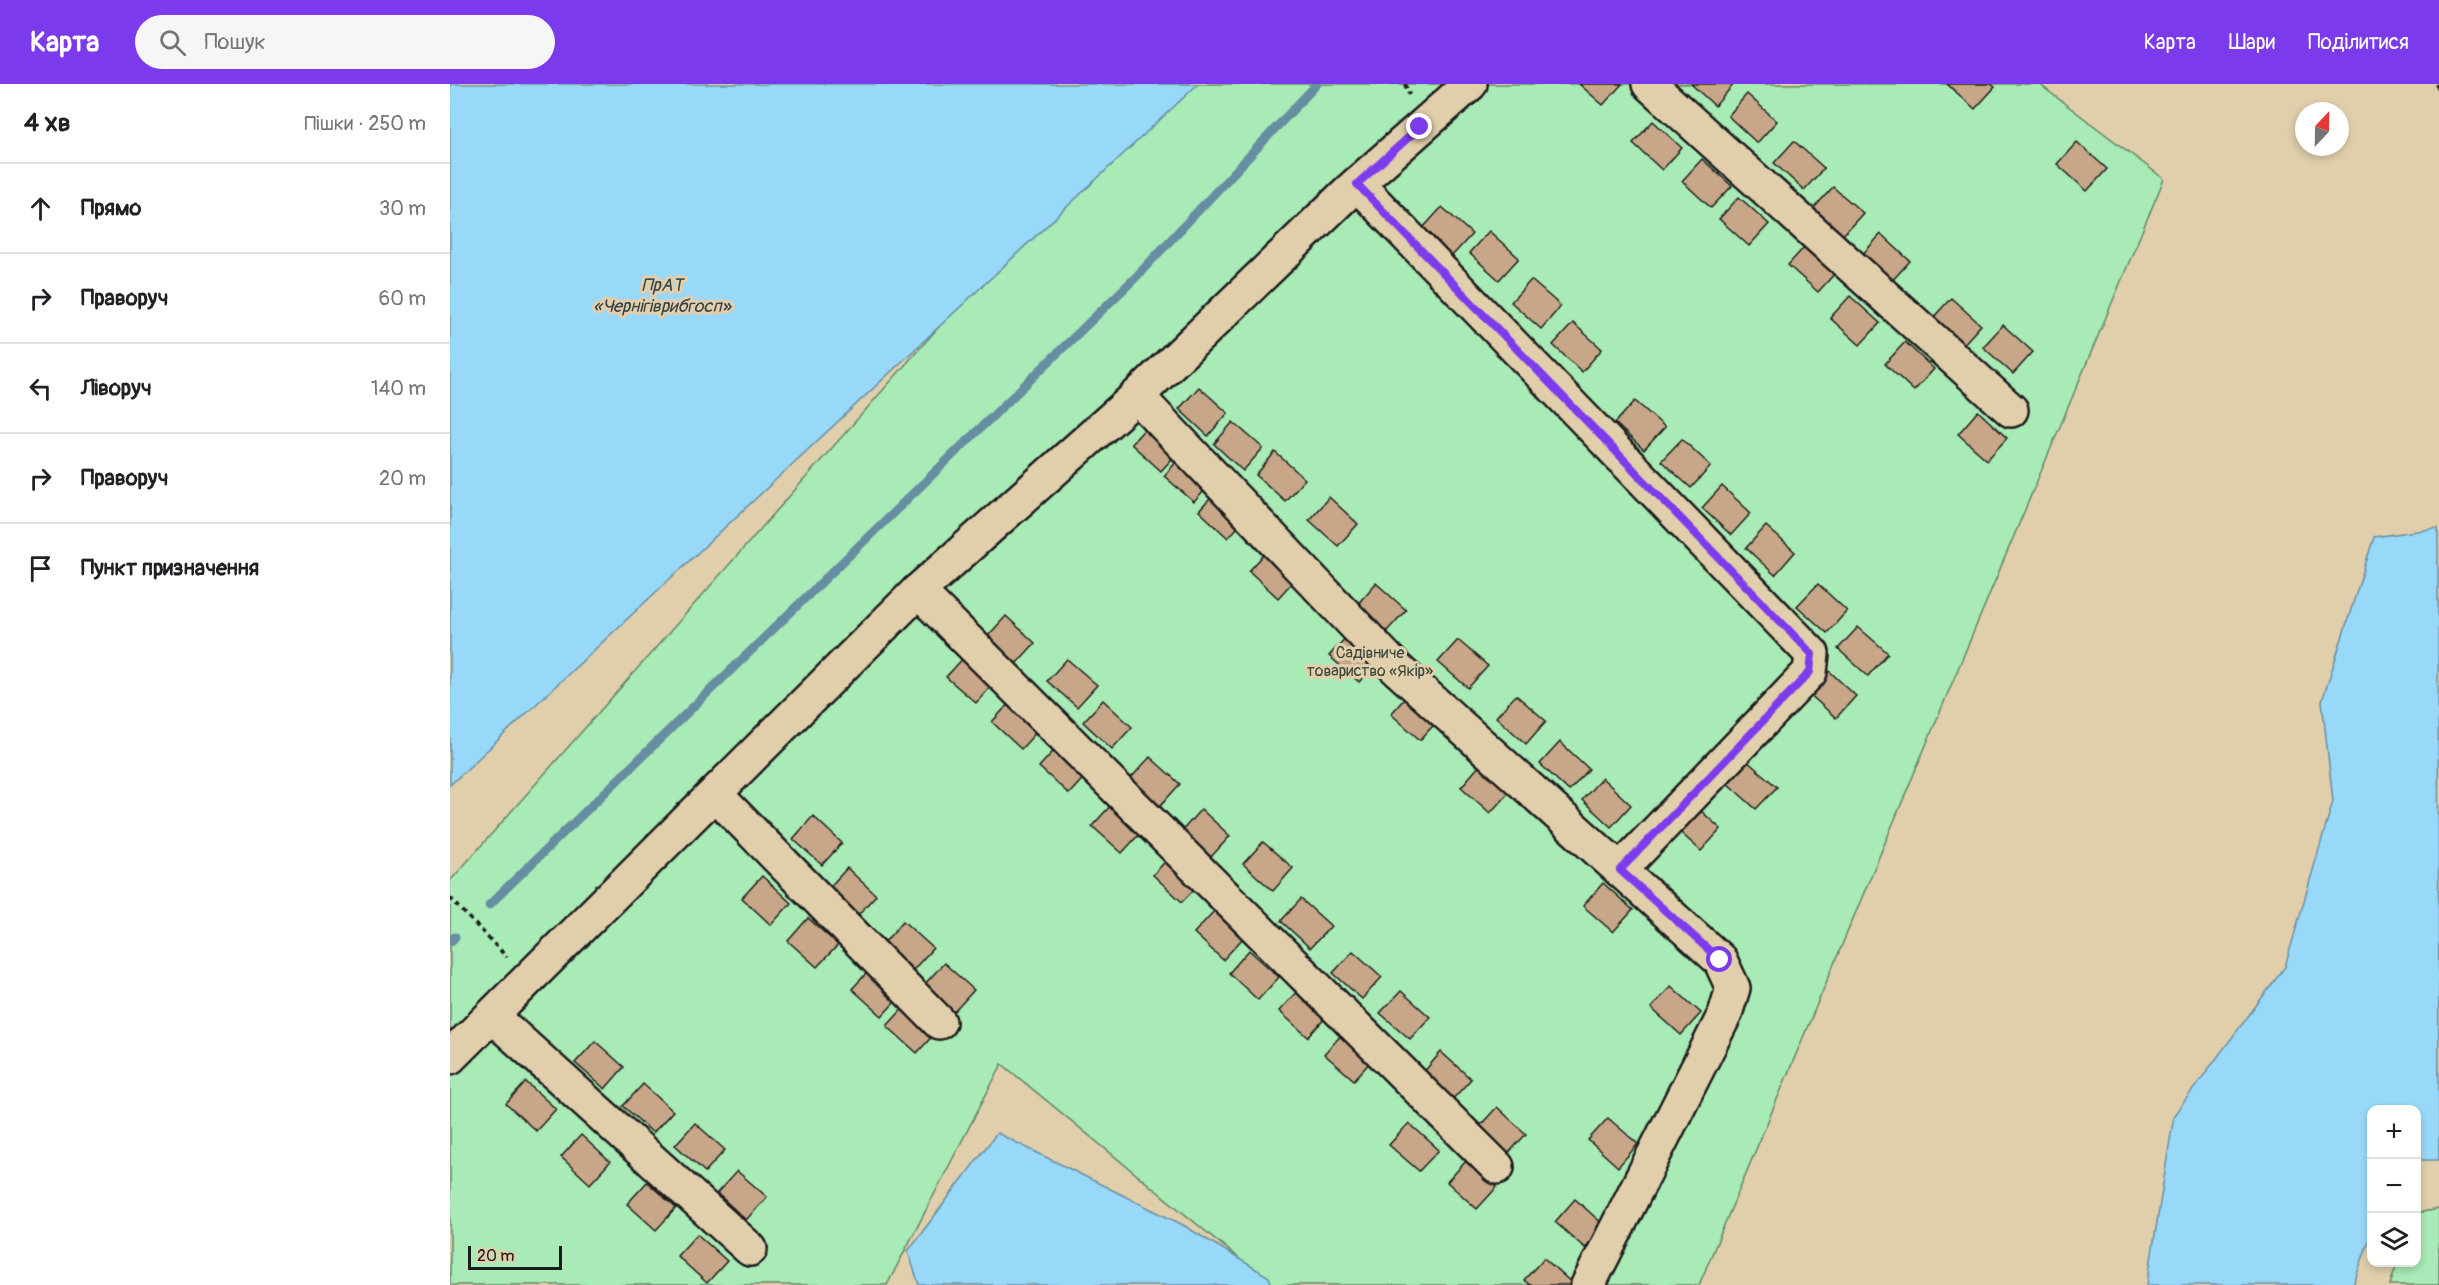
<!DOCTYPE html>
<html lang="uk">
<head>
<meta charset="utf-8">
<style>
  :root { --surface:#fff; --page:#f6f6f6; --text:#202124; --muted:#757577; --line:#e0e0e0; --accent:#7c3aed }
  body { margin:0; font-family:Pangolin,sans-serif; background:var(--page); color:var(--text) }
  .controls { position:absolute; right:18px; bottom:18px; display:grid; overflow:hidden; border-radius:12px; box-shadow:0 3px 9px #0003 }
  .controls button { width:54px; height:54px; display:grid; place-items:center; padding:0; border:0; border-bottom:2px solid var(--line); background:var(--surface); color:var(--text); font:30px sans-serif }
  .compass { position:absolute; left:1845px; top:18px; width:54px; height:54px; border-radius:50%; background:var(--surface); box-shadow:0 3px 9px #0003; rotate:22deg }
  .scale { position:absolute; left:18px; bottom:15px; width:94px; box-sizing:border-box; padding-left:6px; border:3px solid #1c1c1c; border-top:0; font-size:16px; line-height:21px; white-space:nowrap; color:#1c1c1c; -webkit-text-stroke:4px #e1cfac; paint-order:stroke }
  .stop { position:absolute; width:18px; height:18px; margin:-14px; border:4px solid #7c3aed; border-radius:50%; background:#fff }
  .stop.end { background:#7c3aed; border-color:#fff; box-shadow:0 2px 6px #0008 }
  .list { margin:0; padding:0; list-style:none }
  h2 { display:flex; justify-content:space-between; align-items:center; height:78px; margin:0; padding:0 24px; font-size:26px }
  h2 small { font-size:20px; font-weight:400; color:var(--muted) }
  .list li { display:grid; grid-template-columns:39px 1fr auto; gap:18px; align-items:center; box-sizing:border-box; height:90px; padding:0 24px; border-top:2px solid var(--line) }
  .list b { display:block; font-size:22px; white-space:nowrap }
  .list em { font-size:20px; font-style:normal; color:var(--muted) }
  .icon { flex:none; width:33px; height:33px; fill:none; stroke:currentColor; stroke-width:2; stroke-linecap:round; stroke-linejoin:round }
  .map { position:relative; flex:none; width:1989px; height:1201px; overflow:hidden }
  header { display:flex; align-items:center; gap:36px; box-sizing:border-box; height:84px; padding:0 30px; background:var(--accent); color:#fff }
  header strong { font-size:28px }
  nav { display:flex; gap:33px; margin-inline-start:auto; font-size:21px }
  .search { width:420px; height:54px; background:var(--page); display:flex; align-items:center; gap:15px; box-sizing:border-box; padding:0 21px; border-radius:33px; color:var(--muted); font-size:22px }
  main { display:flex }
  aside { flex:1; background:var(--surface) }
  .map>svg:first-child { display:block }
  .green { fill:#a8ebb6; stroke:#628469; stroke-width:1.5 }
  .water { fill:#98d9fa; stroke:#668da1; stroke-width:1.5 }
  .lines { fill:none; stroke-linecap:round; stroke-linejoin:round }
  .stream { stroke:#668da1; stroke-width:9 }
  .building { fill:#c8a788; stroke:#1c1c1c; stroke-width:1.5 }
  .minor-casing { stroke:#1c1c1c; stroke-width:38 }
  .path { stroke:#1c1c1c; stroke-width:4; stroke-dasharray:4.5 4.5; stroke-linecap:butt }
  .minor { stroke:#e1cfac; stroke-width:33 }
  .route { stroke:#7c3aed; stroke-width:8 }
  .labels { text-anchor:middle; stroke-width:6; stroke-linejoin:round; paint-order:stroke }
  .park-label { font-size:16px; fill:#38453b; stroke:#e1cfac }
  .water-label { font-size:18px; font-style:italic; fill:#354248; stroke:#e1cfac }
</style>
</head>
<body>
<header>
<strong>Карта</strong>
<div class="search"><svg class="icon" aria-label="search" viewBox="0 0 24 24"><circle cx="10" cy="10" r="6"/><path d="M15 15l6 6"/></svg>Пошук</div>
<nav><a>Карта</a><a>Шари</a><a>Поділитися</a></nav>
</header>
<main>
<aside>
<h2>4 хв<small>Пішки · 250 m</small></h2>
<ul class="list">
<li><svg class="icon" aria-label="ahead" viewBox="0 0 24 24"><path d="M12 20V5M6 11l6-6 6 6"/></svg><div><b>Прямо</b></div><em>30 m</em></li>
<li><svg class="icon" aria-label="right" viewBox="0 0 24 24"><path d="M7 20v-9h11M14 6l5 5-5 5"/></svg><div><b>Праворуч</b></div><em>60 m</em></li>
<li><svg class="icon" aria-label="left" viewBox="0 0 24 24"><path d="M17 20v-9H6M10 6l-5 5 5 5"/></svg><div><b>Ліворуч</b></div><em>140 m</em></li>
<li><svg class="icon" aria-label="right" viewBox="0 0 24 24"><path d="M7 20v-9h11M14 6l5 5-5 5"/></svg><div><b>Праворуч</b></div><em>20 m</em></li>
<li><svg class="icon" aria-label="arrive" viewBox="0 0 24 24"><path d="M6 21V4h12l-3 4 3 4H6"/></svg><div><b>Пункт призначення</b></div></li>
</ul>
</aside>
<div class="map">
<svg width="1989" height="1201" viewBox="0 0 1989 1201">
  <rect width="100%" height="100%" fill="#e1cfac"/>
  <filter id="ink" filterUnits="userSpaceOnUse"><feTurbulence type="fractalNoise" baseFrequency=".0167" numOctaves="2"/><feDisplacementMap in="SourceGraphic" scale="12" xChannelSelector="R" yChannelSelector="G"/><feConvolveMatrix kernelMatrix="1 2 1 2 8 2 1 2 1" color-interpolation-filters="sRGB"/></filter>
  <g filter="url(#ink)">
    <!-- green -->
    <g class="green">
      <polygon points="703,0 1589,0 1714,95 1249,1201 821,1201 552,980 437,1201 0,1201 0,797"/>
      <polygon points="1989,1125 1989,1201 1940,1201 1947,1179 1966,1178 1967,1129"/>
    </g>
    <!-- water -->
    <g class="water">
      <polygon points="0,0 748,0 0,701"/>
      <polygon points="1988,444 1989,1076 1967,1076 1966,1026 1922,1026 1921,1151 1903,1201 1697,1201 1724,1031 1835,883 1883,717 1872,617 1924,453"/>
      <polygon points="547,1049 733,1141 819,1193 822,1201 469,1201 458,1167"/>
    </g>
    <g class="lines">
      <!-- stream -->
      <g class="stream">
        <polyline points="39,821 685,194 867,0"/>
        <polyline points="0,858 5,853"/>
      </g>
    </g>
    <!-- building -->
    <g class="building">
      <polygon points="1129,0 1172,0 1153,21"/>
      <polygon points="1241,0 1284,0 1265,22"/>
      <polygon points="1497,0 1541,0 1545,3 1525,25"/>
      <polygon points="1297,10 1327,37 1307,59 1278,32"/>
      <polygon points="1203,37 1232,64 1212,86 1183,59"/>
      <polygon points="1344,57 1374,84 1354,106 1324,79"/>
      <polygon points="1627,58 1657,85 1637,107 1607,80"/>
      <polygon points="1252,75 1282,102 1261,124 1232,97"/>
      <polygon points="1383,103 1413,129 1393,151 1363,125"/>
      <polygon points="1289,113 1319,140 1299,162 1269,135"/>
      <polygon points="992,123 1022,150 1002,172 972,145"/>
      <polygon points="1039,147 1069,174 1049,196 1019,169"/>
      <polygon points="1431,150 1460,177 1440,199 1411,172"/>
      <polygon points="1358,159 1388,186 1368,208 1338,181"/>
      <polygon points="1081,196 1111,222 1091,245 1061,218"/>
      <polygon points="1400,212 1430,239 1410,261 1380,234"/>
      <polygon points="1501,214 1531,241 1511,263 1481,236"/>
      <polygon points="1123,239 1152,265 1132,288 1103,261"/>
      <polygon points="1553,241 1583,268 1563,290 1533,263"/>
      <polygon points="1455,258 1484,285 1464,307 1435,280"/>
      <polygon points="749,303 778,329 758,352 729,325"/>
      <polygon points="1185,317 1215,343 1194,366 1165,339"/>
      <polygon points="1528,327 1557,354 1537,376 1508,350"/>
      <polygon points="701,338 731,365 711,387 681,360"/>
      <polygon points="783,338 813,364 793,387 764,360"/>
      <polygon points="1232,355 1261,382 1241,404 1211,377"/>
      <polygon points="825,368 855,395 835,417 806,391"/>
      <polygon points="734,369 764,396 744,418 714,392"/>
      <polygon points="1272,402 1301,429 1281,451 1252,424"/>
      <polygon points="769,405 798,432 778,454 749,427"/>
      <polygon points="879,413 908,440 888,462 859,436"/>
      <polygon points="1316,442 1345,468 1325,491 1296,464"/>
      <polygon points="819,465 848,492 828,514 799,487"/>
      <polygon points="926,499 956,526 936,548 906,522"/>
      <polygon points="1368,500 1397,527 1377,549 1347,522"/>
      <polygon points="556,532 585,559 565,581 536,554"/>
      <polygon points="1408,543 1438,569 1418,592 1388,565"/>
      <polygon points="899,550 929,576 909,598 879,572"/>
      <polygon points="1008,556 1038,582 1018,604 988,578"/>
      <polygon points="517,570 546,597 526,619 496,593"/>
      <polygon points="617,575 647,601 627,623 597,597"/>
      <polygon points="1377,585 1406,612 1386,634 1357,608"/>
      <polygon points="961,607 990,634 970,656 941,630"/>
      <polygon points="1066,611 1096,637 1076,660 1046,633"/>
      <polygon points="562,616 591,643 571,665 542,638"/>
      <polygon points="653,616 682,643 662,665 633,638"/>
      <polygon points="1110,658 1139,685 1119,707 1090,680"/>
      <polygon points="609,661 639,688 619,710 589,683"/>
      <polygon points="700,673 730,700 710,722 680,695"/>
      <polygon points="1297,677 1327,703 1306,725 1277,699"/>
      <polygon points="1030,681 1060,707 1040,729 1011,703"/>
      <polygon points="1152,694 1181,721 1161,743 1132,716"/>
      <polygon points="1241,718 1271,745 1251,767 1221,740"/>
      <polygon points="662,720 692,747 672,769 642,742"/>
      <polygon points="751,725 780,752 760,774 731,748"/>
      <polygon points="363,732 392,759 372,781 343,755"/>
      <polygon points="813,758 843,784 823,807 793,780"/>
      <polygon points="723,769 753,796 732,818 703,791"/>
      <polygon points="397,784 426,811 406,833 377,806"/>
      <polygon points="312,792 341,819 321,841 292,814"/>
      <polygon points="1153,799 1183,826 1163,848 1133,822"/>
      <polygon points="851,815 881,842 860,864 831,837"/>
      <polygon points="764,827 793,854 773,876 744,849"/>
      <polygon points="358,834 388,861 367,883 338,857"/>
      <polygon points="453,837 483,864 463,886 433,860"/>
      <polygon points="799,866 829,893 808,916 779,889"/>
      <polygon points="903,867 932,893 912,915 883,889"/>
      <polygon points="494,879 524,906 504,928 474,901"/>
      <polygon points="422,883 452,910 432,932 402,905"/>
      <polygon points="1221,902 1251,929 1231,951 1201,924"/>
      <polygon points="849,905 878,931 858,953 829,927"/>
      <polygon points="951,907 980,933 960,955 930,929"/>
      <polygon points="457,920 487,947 467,969 437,942"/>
      <polygon points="894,948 924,974 904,996 874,970"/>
      <polygon points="145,957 174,983 155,1005 125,979"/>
      <polygon points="991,968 1021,995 1001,1017 972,990"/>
      <polygon points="76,998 106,1025 86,1047 56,1020"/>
      <polygon points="193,1000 223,1027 203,1049 173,1022"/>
      <polygon points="1047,1023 1076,1050 1056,1072 1027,1045"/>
      <polygon points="1158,1034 1188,1060 1168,1083 1138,1056"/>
      <polygon points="245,1039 275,1066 255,1088 225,1061"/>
      <polygon points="959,1039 989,1066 969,1087 939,1061"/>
      <polygon points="131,1051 160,1078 140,1100 111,1073"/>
      <polygon points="1017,1076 1047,1103 1027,1125 997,1098"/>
      <polygon points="287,1087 317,1113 296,1136 267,1109"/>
      <polygon points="197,1098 226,1124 206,1146 177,1120"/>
      <polygon points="1125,1115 1155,1142 1135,1164 1105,1138"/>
      <polygon points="247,1150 277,1177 257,1199 227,1172"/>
      <polygon points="1094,1174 1124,1201 1080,1201 1074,1196"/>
    </g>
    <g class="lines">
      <!-- minor casing -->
      <g class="minor-casing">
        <g id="minor">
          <polyline points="1199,0 1561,326"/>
          <polyline points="907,100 1362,570 1360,588 1170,786"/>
          <polyline points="687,312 947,585 1270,876 1283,904 1275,930 1138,1201"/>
          <polyline points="468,507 1047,1083"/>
          <polyline points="265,710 489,938"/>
          <polyline points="42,932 300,1165"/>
          <polyline points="0,973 468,507 687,312 899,107 1020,0"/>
        </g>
      </g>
      <!-- path -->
      <g class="path">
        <polyline points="955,0 959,11"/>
        <polyline points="1986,0 1989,5"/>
        <polyline points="0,814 57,873"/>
      </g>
      <!-- minor -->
      <use href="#minor" class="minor"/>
    </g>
  </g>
  <g class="lines" filter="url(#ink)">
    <!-- route -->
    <polyline class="route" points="970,43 907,100 1362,570 1360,588 1170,786 1270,876"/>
  </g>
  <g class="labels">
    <!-- park labels -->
    <g class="park-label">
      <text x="920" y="574">Садівниче<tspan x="920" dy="18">товариство «Якір»</tspan></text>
    </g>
    <!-- water labels -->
    <g class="water-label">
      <text x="212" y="207">ПрАТ<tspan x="212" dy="21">«Чернігіврибгосп»</tspan></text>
    </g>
  </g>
</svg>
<div class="controls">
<button>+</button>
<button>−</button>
<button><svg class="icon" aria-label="layers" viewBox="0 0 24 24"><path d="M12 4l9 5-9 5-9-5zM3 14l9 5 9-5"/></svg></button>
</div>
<svg class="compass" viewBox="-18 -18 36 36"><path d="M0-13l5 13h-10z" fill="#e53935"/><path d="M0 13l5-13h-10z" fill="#757577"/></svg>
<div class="scale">20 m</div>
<div class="stop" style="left:1270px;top:876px"></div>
<div class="stop end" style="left:970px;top:43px"></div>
</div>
</main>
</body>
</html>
